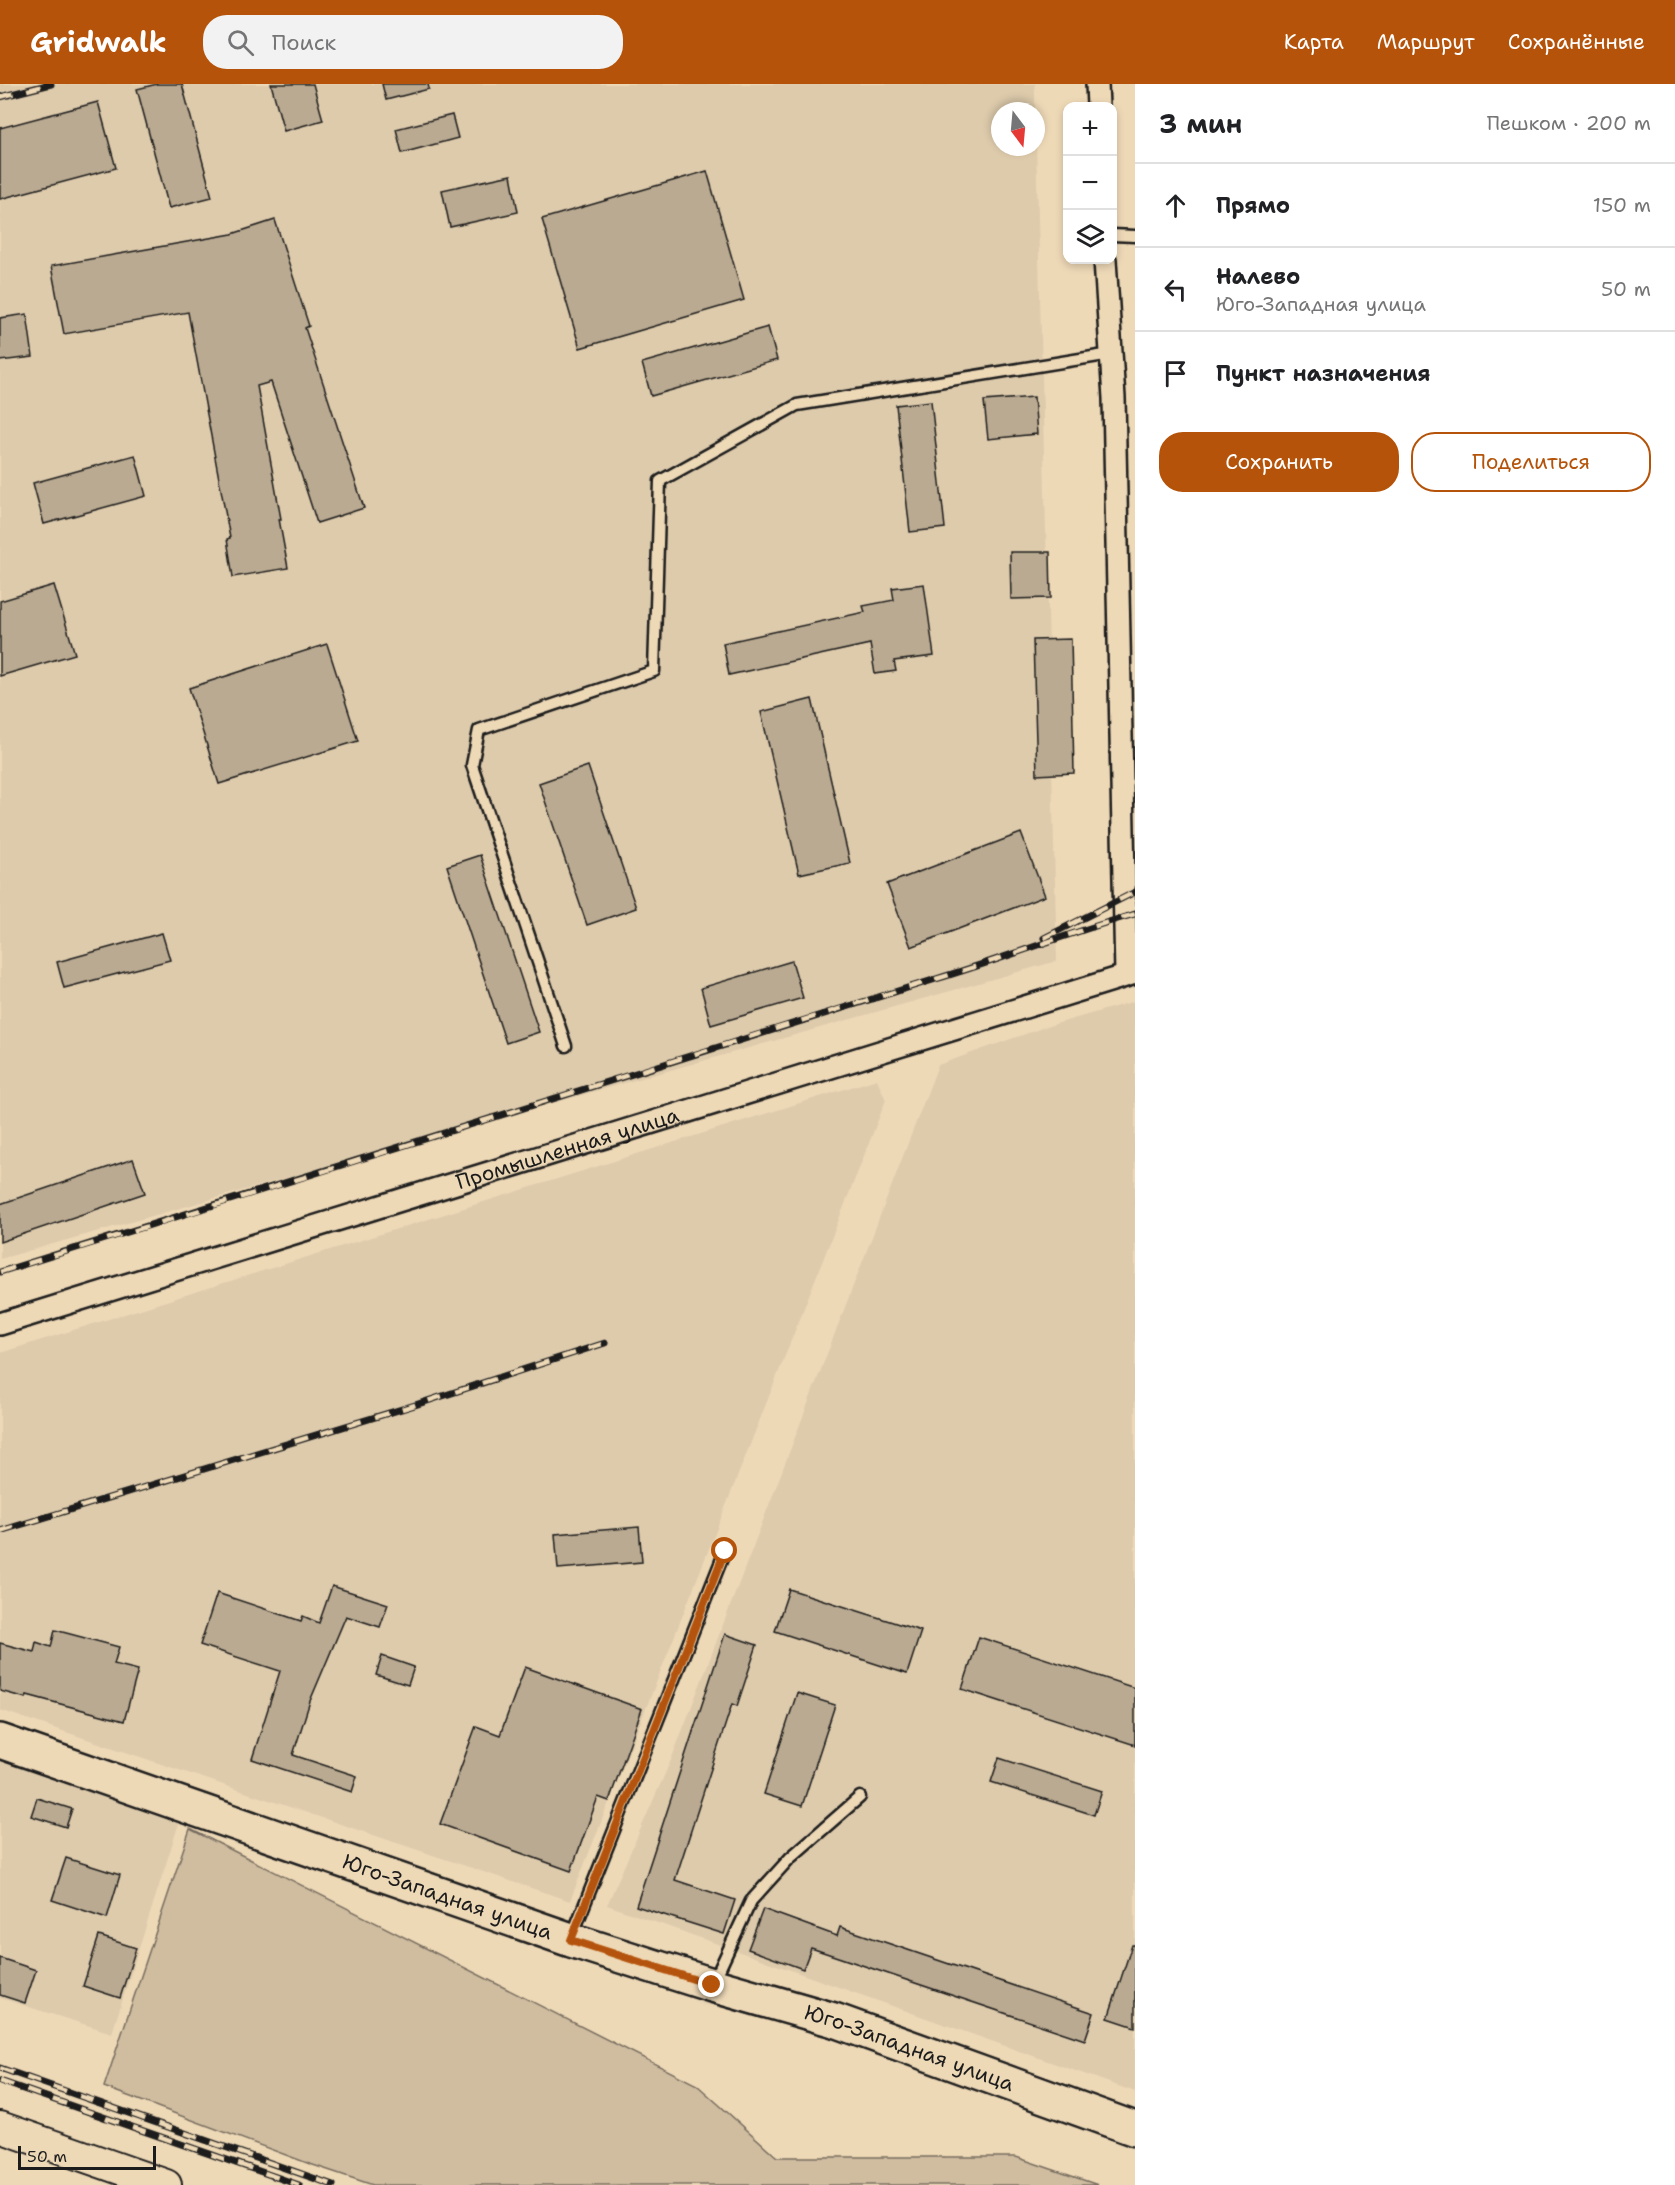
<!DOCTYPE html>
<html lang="ru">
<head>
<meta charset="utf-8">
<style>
  :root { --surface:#fff; --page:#f2f2f2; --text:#202124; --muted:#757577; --line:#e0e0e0; --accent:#b45309 }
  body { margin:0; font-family:"Shantell Sans",sans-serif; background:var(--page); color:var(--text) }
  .controls { position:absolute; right:18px; top:18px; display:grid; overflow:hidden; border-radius:12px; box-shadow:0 3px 9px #0003 }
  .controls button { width:54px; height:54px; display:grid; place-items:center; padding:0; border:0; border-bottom:2px solid var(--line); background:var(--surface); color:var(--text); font:30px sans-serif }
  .compass { position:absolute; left:991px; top:18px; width:54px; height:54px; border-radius:50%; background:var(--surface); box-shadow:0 3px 9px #0003; rotate:164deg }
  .scale { position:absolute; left:18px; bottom:15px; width:138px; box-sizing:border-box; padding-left:6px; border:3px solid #1c1c1c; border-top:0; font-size:16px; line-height:21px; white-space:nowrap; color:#1c1c1c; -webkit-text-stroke:4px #eed9b7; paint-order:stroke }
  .stop { position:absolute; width:18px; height:18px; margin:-14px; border:4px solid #b45309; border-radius:50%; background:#fff }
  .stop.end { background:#b45309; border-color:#fff; box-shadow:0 2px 6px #0008 }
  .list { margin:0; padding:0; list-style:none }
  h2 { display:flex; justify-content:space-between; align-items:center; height:78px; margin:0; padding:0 24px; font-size:26px }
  h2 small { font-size:20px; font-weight:400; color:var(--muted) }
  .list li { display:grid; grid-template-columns:39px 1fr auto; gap:18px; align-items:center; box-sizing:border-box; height:84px; padding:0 24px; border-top:2px solid var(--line) }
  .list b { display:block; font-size:22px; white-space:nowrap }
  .list p { margin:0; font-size:20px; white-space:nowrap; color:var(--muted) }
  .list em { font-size:20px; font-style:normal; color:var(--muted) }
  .actions { display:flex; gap:12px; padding:18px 24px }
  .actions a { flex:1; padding:14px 0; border:2px solid var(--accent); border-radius:24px; text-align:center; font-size:21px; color:var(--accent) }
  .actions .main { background:var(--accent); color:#fff }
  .icon { flex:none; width:33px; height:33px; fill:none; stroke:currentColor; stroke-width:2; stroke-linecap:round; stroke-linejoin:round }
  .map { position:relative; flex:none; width:1135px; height:2101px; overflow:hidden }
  header { display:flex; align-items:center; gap:36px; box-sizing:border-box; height:84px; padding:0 30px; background:var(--accent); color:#fff }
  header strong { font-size:28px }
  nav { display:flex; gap:33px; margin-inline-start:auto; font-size:21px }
  .search { width:420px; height:54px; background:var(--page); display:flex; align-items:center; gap:15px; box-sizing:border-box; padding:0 21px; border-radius:24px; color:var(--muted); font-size:22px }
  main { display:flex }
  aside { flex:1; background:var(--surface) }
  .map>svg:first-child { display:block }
  .built { fill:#decbac }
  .green { fill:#d0bda0; stroke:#766c5e; stroke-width:1.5 }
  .building { fill:#baaa91; stroke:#1c1c1c; stroke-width:1.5 }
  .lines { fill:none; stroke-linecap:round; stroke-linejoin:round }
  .lane-casing { stroke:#1c1c1c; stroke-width:15 }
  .street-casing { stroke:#1c1c1c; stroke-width:26 }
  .secondary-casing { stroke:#1c1c1c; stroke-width:34 }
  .primary-casing { stroke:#1c1c1c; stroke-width:38 }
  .lane { stroke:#eed9b7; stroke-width:10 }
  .street { stroke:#eed9b7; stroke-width:21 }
  .secondary { stroke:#eed9b7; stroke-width:30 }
  .primary { stroke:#eed9b7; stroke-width:33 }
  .rail-casing { stroke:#1c1c1c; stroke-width:7 }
  .rail { stroke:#eed9b7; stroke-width:4.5; stroke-dasharray:14; stroke-linecap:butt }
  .route { stroke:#b45309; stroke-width:8 }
  .labels { text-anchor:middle; stroke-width:6; stroke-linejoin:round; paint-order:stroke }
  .street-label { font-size:21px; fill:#1c1c1c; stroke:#eed9b7 }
</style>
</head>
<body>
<header>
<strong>Gridwalk</strong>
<div class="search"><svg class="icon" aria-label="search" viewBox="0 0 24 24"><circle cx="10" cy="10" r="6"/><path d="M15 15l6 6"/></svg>Поиск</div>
<nav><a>Карта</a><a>Маршрут</a><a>Сохранённые</a></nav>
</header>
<main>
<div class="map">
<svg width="1135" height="2101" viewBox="0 0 1135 2101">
  <rect width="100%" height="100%" fill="#eed9b7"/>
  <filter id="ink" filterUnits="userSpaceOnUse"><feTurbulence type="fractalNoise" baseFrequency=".0167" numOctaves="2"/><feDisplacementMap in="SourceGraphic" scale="12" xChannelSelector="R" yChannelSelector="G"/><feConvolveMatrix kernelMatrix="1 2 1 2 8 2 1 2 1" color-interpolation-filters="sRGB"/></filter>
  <g filter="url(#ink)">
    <!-- built -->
    <g class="built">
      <polygon points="0,0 1035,0 1035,27 1000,27 1000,63 1036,63 1036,55 1057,877 0,1175"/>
      <polygon points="1135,917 1135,2008 607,1821 671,1676 938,981 1042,944"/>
      <polygon points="877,995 886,1016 570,1817 0,1626 0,1269"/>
      <polygon points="0,1675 180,1736 112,1949 0,1914"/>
    </g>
    <!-- green -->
    <polygon class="green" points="190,1745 697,2001 777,2073 1016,2073 1098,2101 373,2101 310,2080 104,2003"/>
    <!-- building -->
    <g class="building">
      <polygon points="157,0 182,0 212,113 169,124 137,5"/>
      <polygon points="271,0 313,0 323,36 284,47"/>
      <polygon points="382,0 428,0 429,5 386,16"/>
      <polygon points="98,18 116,84 0,115 0,44"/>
      <polygon points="452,31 458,54 402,69 396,45"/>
      <polygon points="707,87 744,216 580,264 542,135"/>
      <polygon points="511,91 518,128 450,143 442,106"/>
      <polygon points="275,136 309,242 305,244 364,424 317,439 271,298 257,302 281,435 279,435 288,484 233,493 227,455 230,454 188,228 64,250 51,182 232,150"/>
      <polygon points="27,230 33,273 0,277 0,234"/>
      <polygon points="768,243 777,276 651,312 642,279"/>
      <polygon points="1034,313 1037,350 988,355 984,317"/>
      <polygon points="931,317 945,444 910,448 896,321"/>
      <polygon points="135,371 146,412 44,440 33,399"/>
      <polygon points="1010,468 1050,468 1051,514 1011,515"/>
      <polygon points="924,500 934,572 894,577 896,587 875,590 870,560 729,591 723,559 865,528 863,522 894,516 892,504"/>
      <polygon points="54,501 75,570 0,592 0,517"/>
      <polygon points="1071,555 1074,689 1037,691 1033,556"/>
      <polygon points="327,560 358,657 219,700 189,604"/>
      <polygon points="812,615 850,779 799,790 761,628"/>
      <polygon points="588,682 636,824 587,841 539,699"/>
      <polygon points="1021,749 1045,812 911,863 887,800"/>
      <polygon points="480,771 539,948 506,959 447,782"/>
      <polygon points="162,849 170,876 64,904 57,878"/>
      <polygon points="792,877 803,914 711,941 701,904"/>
      <polygon points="133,1075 145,1109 0,1158 0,1120"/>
      <polygon points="639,1443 642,1478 558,1485 555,1450"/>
      <polygon points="332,1502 388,1520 380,1543 346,1532 310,1617 293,1671 357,1692 352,1708 252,1675 280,1587 200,1561 217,1509 301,1537 303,1532 319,1539"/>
      <polygon points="789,1505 921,1547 907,1590 775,1547"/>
      <polygon points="55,1546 119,1563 114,1580 138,1586 124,1637 27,1611 26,1614 0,1607 0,1559 34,1568 36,1558 51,1563"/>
      <polygon points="725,1550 757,1561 737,1622 732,1620 675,1796 735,1816 724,1850 636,1822"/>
      <polygon points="979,1553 1135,1604 1135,1661 962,1605"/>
      <polygon points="382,1572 414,1583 408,1601 376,1591"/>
      <polygon points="525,1583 642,1625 609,1717 598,1713 571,1787 440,1740 476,1642 500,1651"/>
      <polygon points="797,1609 835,1621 802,1722 764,1710"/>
      <polygon points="999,1674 1102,1707 1094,1731 991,1698"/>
      <polygon points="37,1714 72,1725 66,1743 31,1732"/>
      <polygon points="66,1774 120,1791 107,1834 52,1816"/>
      <polygon points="763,1825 837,1852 840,1843 1094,1929 1085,1956 811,1864 803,1885 748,1865"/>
      <polygon points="99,1852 136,1864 120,1914 83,1902"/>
      <polygon points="1132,1861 1135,1861 1135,1943 1108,1934"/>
      <polygon points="0,1874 36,1886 25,1919 0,1911"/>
    </g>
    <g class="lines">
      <!-- lane casing -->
      <g class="lane-casing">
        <g id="lane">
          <polyline points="1112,151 1135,152"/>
          <polyline points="566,962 472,681 479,646 654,587 660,397 797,321 1111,270"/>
          <polyline points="572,1852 725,1467"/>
          <polyline points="714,1897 751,1817 790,1774 860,1713"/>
        </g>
      </g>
      <!-- street casing -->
      <g class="street-casing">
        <g id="street">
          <polyline points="1097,0 1098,22"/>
          <polyline points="1105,176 1114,314 1126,891"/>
          <path id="s1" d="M0,1240L1135,889"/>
        </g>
      </g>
      <!-- secondary casing -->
      <g class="secondary-casing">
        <polyline id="secondary" points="0,2043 166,2101"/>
      </g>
      <!-- primary casing -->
      <g class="primary-casing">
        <g id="primary">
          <path id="s2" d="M0,1657L571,1856L712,1901L834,1936L1135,2045"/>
        </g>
      </g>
      <!-- lane -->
      <use href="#lane" class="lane"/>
      <!-- street -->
      <use href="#street" class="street"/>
      <!-- secondary -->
      <use href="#secondary" class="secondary"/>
      <!-- primary -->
      <use href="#primary" class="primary"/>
      <!-- rail casing -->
      <g class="rail-casing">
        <g id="rail">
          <polyline points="0,13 51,0"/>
          <polyline points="1044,854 1135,808"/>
          <path d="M0,1188C313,1092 624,991 936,895C1003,875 1068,849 1135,830"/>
          <polyline points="0,1447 415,1321 605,1259"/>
          <polyline points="0,1984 333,2101"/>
          <polyline points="0,1997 299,2101"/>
        </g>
      </g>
      <!-- rail -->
      <use href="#rail" class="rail"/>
    </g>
  </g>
  <g class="lines" filter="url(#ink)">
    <!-- route -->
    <polyline class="route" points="712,1901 571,1856 725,1467"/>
  </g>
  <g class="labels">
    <!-- street labels -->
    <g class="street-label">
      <text dy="7" stroke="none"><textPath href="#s1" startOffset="594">Промышленная улица</textPath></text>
      <text dy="7" stroke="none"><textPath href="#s2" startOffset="474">Юго-Западная улица</textPath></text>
      <text dy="7" stroke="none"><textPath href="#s2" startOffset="960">Юго-Западная улица</textPath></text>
    </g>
  </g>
</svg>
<div class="controls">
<button>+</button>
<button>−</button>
<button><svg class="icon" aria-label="layers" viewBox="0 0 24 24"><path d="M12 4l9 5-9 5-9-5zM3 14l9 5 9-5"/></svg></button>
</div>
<svg class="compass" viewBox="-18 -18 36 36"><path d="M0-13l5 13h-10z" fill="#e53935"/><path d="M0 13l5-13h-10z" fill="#757577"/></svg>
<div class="scale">50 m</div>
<div class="stop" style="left:725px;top:1467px"></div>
<div class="stop end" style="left:712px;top:1901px"></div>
</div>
<aside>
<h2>3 мин<small>Пешком · 200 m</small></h2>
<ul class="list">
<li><svg class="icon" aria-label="ahead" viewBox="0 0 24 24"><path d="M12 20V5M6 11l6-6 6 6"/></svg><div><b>Прямо</b></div><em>150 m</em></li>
<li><svg class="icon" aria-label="left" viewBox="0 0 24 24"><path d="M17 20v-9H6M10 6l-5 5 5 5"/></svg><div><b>Налево</b><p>Юго-Западная улица</p></div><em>50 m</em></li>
<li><svg class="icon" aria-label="arrive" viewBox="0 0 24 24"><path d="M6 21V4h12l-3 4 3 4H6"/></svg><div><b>Пункт назначения</b></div></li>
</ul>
<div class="actions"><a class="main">Сохранить</a><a>Поделиться</a></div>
</aside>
</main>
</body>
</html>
